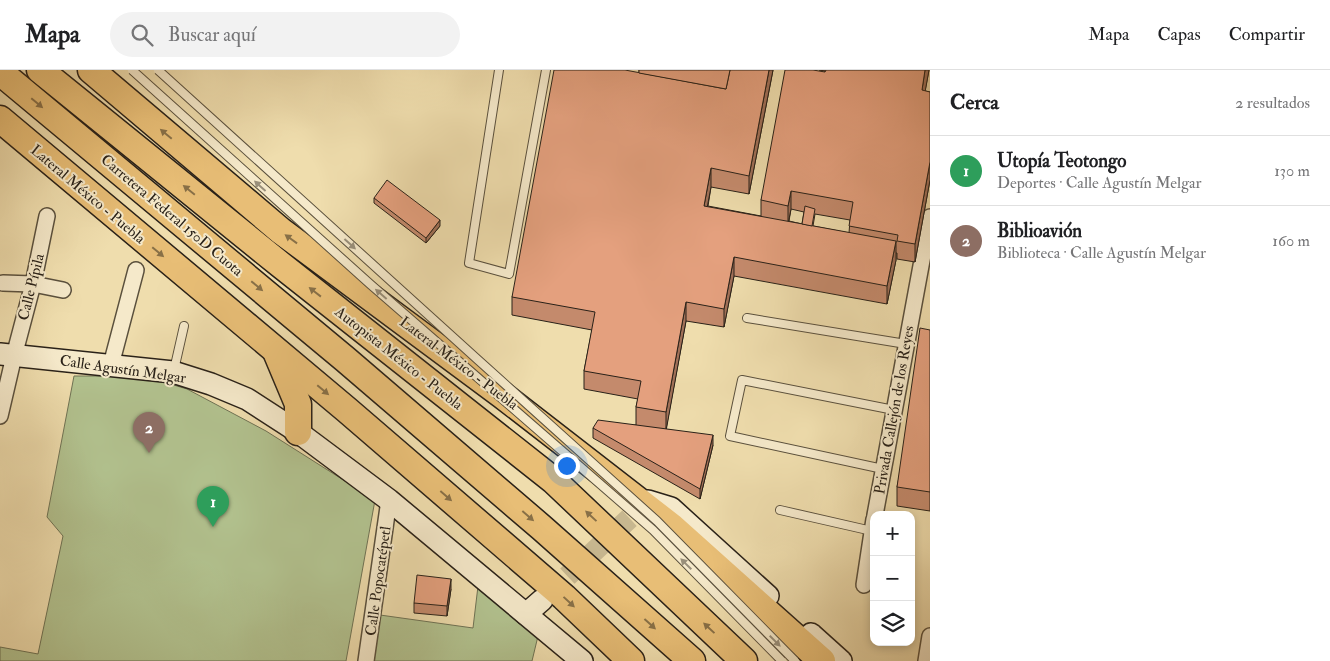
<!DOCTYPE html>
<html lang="es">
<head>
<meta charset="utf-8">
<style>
  :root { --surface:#fff; --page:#f2f2f2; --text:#202124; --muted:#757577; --line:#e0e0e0; --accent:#8f2418 }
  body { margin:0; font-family:"IM FELL Double Pica",serif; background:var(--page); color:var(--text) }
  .controls { position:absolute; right:15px; bottom:15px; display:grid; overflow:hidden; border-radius:10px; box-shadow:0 2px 8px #0003 }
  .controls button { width:45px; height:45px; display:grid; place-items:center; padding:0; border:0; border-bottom:1px solid var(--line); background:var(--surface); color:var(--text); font:25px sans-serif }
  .you { position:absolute; left:566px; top:395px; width:18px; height:18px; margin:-12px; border:4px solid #fff; border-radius:50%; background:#1a73e8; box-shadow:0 0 0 8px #1a73e833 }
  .badge { display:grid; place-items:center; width:32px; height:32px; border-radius:50%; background:var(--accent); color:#fff; font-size:16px; font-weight:700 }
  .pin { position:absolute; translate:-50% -41px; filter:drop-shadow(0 1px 2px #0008) }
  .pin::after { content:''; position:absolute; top:26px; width:18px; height:15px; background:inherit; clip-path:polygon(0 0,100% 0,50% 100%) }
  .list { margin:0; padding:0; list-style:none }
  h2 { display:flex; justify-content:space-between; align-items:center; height:65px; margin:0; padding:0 20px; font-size:21px }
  h2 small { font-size:16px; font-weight:400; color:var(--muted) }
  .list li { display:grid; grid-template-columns:32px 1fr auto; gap:15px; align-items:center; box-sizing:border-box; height:70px; padding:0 20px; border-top:1px solid var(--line) }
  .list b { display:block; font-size:19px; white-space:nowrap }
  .list p { margin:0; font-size:16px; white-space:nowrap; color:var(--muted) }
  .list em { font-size:16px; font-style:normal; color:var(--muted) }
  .icon { flex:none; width:28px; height:28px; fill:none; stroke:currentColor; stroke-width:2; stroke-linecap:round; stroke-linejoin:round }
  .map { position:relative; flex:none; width:930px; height:591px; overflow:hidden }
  header { display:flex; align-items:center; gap:30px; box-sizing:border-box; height:70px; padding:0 25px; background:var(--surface); border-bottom:1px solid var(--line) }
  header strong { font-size:24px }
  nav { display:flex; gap:28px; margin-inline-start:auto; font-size:18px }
  .search { width:350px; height:45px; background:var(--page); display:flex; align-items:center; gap:12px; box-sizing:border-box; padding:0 18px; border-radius:28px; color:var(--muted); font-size:19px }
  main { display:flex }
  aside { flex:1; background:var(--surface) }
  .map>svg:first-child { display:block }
  .green { fill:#b2c28f; stroke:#6e7254 }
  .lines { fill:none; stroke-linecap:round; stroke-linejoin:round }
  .secondary-tunnel { stroke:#c7b78f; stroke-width:21; stroke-dasharray:21 11; stroke-linecap:butt }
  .lane-casing { stroke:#5a503d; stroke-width:10 }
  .street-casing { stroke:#5a503d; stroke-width:18 }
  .secondary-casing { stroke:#292118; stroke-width:24 }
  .highway-casing { stroke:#292118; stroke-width:29 }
  .lane { stroke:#f5e9ca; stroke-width:8 }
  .street { stroke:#f5e9ca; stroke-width:15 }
  .secondary { stroke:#f5e9ca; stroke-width:21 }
  .highway { stroke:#e8be76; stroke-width:26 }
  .lane-bridge-casing { stroke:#5a503d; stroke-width:10; stroke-linecap:butt }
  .lane-bridge { stroke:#f5e9ca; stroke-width:8 }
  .wall { fill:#c48a6c; stroke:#292118; fill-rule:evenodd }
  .shaded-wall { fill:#a07058; stroke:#292118 }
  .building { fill:#e4a07e; stroke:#292118 }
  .oneway { fill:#887047 }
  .oneway2 { fill:#998f7a }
  .labels { text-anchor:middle; stroke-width:4; stroke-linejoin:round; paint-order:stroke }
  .street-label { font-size:15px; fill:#292118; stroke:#f5e9ca }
</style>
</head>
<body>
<header>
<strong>Mapa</strong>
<div class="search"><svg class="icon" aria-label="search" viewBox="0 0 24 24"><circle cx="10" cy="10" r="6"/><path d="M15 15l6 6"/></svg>Buscar aquí</div>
<nav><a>Mapa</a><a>Capas</a><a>Compartir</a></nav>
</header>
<main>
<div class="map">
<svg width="930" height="591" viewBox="0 0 930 591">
  <rect width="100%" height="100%" fill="#efddad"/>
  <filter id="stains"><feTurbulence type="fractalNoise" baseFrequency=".004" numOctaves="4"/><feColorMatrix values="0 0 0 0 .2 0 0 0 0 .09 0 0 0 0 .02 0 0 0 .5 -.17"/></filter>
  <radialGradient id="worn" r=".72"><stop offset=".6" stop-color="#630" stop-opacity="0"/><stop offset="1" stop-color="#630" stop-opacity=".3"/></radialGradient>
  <!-- green -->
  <g class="green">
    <polygon points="74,306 123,306 167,313 187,319 266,361 375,430 346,591 0,591 0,577 38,584 63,466 47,447"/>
    <polygon points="478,516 538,566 532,591 373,591 380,545 473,558"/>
  </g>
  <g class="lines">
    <!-- secondary-tunnel -->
    <polyline class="secondary-tunnel" points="544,528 648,431"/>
    <!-- lane casing -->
    <g class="lane-casing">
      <g id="lane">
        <polyline points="499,0 469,193 509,204 546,0"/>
        <polyline points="747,248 906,274"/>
        <polyline points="174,300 184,256"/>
        <polyline points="883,399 730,366 742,310 894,340"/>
        <polyline points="780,440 872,461"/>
      </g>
    </g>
    <!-- street casing -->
    <g class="street-casing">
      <g id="street">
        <polyline points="3,213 33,214 63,220"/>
        <polyline points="111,295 136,200"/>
        <polyline points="0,346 14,286 33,214 47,146"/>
        <polyline points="875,445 930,147"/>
        <polyline points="864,515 874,449"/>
        <polyline points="366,591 389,430"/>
        <polyline points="926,591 930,566"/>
      </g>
    </g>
    <!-- secondary casing -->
    <g class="secondary-casing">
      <g id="secondary">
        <polyline points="0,284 173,302 211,314 247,329 298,362 389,430 582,591"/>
        <polyline points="648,431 671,438 768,526"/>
        <polyline points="526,544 542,530"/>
        <polyline points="811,564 841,591"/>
      </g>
    </g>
    <!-- highway casing -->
    <g class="highway-casing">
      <g id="highway">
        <polyline points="40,0 281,195 553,410 744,591"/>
        <polyline points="91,0 281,161 502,325 671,456 822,591"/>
        <polyline points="0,2 345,289 542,458 692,591"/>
        <polyline points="0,49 347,340 564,527 631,591"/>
        <polyline points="277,284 298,334 298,362"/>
      </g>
    </g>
    <!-- lane -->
    <use href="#lane" class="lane"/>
    <!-- street -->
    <use href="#street" class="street"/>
    <!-- secondary -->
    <use href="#secondary" class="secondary"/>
    <!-- highway -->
    <use href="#highway" class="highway"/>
    <!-- lane-bridge casing -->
    <g class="lane-bridge-casing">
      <g id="lane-bridge">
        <polyline points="132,0 370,214 653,460 782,591"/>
        <polyline points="158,0 477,289 657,451 795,591"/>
      </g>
    </g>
    <!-- lane-bridge -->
    <use href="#lane-bridge" class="lane-bridge"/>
  </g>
  <!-- wall -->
  <g class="wall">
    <path d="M639,0H773L749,124L711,117L708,136L761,146V130L825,2V1L819,0H929L925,21L930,22V110L915,192L897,189V183H896V190L887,234L734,206L724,257L686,251L666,359L713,375L700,429L593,368V358L636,355V337L638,329L584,319V301L592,260L512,245V227L639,3ZM791,139L804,142L802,154L789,151ZM815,144L850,150L849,163L813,156Z"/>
    <polygon points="374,128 440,156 426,173 374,133"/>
    <polygon points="930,260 930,441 897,436 897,417"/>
    <polygon points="451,519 447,546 414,543 414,533"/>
  </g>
  <!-- shaded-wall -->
  <g class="shaded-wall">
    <polygon points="769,0 773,0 749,124 749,106"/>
    <polygon points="925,0 929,0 922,39 922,20"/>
    <polygon points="930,92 930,110 915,192 915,174"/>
    <polygon points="711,98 711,117 704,154 704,136"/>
    <polygon points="791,121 791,139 788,154 788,136"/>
    <polygon points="440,150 440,156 426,173 426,168"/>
    <polygon points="896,171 896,190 887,234 887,216"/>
    <polygon points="734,187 734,206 724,257 724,239"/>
    <polygon points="686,232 686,251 666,361 666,342"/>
    <polygon points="713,365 713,375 700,429 700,419"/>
    <polygon points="451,509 451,519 447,546 447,536"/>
  </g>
  <!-- building -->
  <g class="building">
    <polygon points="554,0 625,0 726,19 730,0 769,0 749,106 711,98 704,136 896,171 887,216 734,187 724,239 686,232 666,342 636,337 641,311 584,301 595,242 512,227"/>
    <polygon points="639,0 730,0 726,19 639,3"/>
    <polygon points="785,0 813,0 825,2 826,0 925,0 922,20 930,22 930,92 915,174 897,171 898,165 849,156 853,132 791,121 788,136 761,130"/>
    <polygon points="387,110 440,150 426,168 374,128"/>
    <polygon points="805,136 815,139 812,156 802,154"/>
    <polygon points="920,258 930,260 930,422 897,417"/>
    <polygon points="598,350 713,365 700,419 593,358"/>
    <polygon points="417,505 451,509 447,536 414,533"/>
  </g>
  <!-- one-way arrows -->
  <defs><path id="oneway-solid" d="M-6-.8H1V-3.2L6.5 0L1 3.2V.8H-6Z" transform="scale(1.25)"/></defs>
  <g class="oneway">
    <use href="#oneway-solid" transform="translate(37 33) rotate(40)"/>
    <use href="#oneway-solid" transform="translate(166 64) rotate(-140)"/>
    <use href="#oneway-solid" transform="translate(189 120) rotate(-141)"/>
    <use href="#oneway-solid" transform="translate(291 169) rotate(-144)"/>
    <use href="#oneway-solid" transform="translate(158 182) rotate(40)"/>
    <use href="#oneway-solid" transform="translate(257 216) rotate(40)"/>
    <use href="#oneway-solid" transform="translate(315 222) rotate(-142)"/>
    <use href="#oneway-solid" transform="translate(323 320) rotate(40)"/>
    <use href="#oneway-solid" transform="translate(446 426) rotate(41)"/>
    <use href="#oneway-solid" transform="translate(528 446) rotate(41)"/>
    <use href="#oneway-solid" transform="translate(591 446) rotate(-137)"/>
    <use href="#oneway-solid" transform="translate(569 532) rotate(43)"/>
    <use href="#oneway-solid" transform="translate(650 554) rotate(42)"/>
    <use href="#oneway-solid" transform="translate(709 558) rotate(-137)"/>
  </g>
  <g class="oneway2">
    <use href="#oneway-solid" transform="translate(260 116) rotate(-138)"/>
    <use href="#oneway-solid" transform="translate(350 174) rotate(42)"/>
    <use href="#oneway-solid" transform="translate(381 224) rotate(-139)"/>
    <use href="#oneway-solid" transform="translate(686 494) rotate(-135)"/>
    <use href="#oneway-solid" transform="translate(775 571) rotate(45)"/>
  </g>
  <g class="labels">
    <!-- street labels -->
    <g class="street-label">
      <text transform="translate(88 124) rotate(40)" y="5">Lateral México - Puebla</text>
      <text transform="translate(172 145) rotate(40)" y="5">Carretera Federal 150D Cuota</text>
      <text transform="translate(31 217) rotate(-76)" y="5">Calle Pípila</text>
      <text transform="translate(399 288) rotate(38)" y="5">Autopista México - Puebla</text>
      <text transform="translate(459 293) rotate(37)" y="5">Lateral México - Puebla</text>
      <text transform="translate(123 299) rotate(8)" y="5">Calle Agustín Melgar</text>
      <text transform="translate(894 340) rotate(-80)" y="5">Privada Callejón de los Reyes</text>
      <text transform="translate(378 511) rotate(-82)" y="5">Calle Popocatépetl</text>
    </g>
  </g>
  <rect width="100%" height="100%" filter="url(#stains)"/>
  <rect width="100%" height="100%" fill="url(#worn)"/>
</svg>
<div class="controls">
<button>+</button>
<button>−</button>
<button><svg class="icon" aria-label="layers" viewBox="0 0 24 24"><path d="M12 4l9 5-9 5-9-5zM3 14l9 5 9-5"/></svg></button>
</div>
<div class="you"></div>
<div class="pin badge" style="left:213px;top:457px;background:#2e9e5b">1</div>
<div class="pin badge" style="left:149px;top:383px;background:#8d6e63">2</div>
</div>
<aside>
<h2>Cerca<small>2 resultados</small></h2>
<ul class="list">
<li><span class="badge" style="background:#2e9e5b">1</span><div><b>Utopía Teotongo</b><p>Deportes · Calle Agustín Melgar</p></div><em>130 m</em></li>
<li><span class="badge" style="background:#8d6e63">2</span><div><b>Biblioavión</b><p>Biblioteca · Calle Agustín Melgar</p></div><em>160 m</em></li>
</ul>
</aside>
</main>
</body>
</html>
